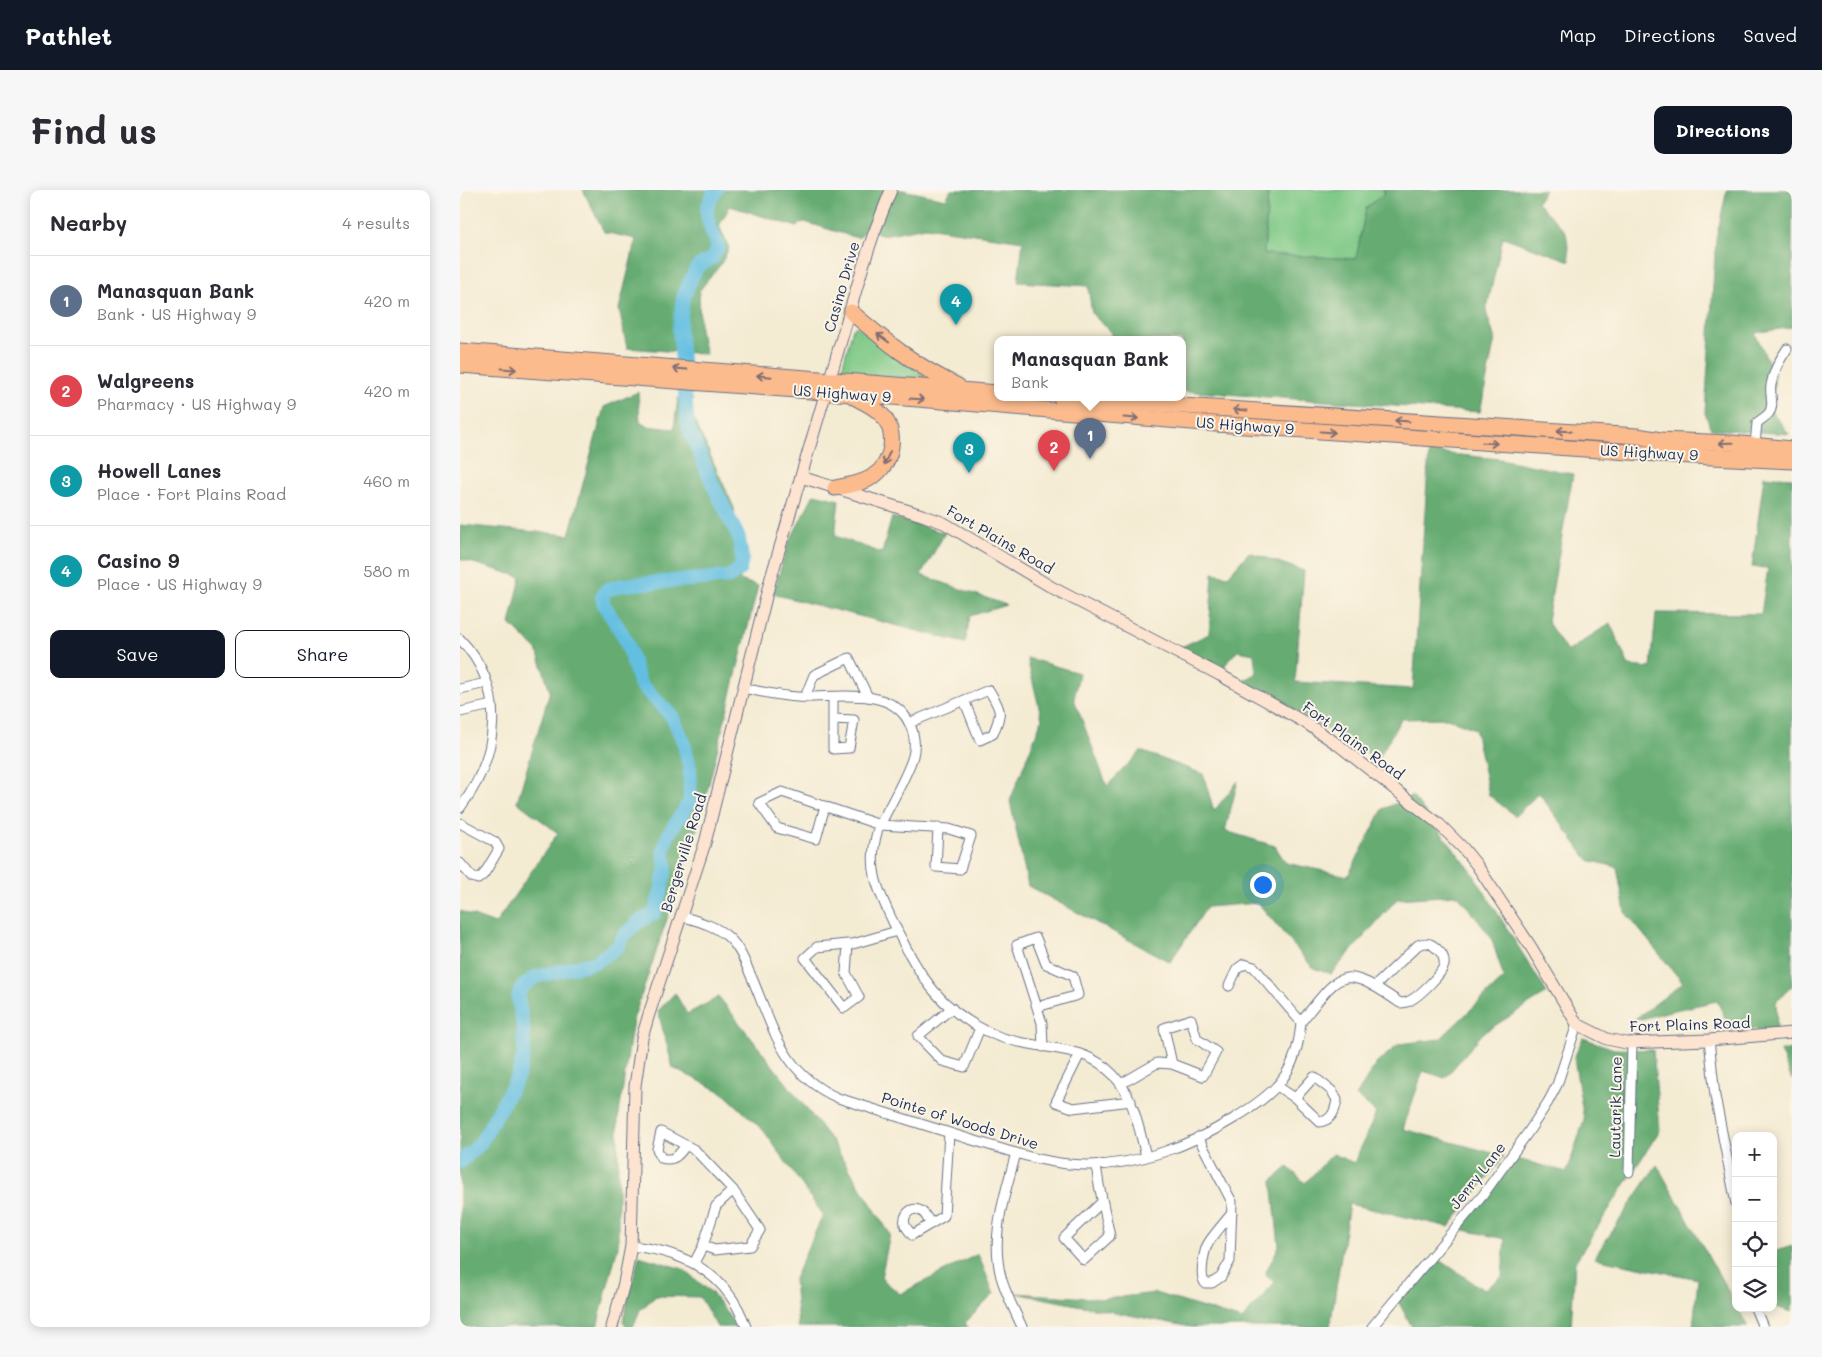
<!DOCTYPE html>
<html lang="en">
<head>
<meta charset="utf-8">
<style>
  :root { --surface:#fff; --page:#f7f7f7; --text:#2b2b33; --muted:#7c7c81; --line:#e1e1e2; --accent:#111827 }
  body { margin:0; font-family:Mali,sans-serif; background:var(--page); color:var(--text) }
  .controls { position:absolute; right:15px; bottom:15px; display:grid; overflow:hidden; border-radius:10px; box-shadow:0 2px 12px #0003 }
  .controls button { width:45px; height:45px; display:grid; place-items:center; padding:0; border:0; border-bottom:1px solid var(--line); background:var(--surface); color:var(--text); font:25px sans-serif }
  .you { position:absolute; left:802px; top:694px; width:18px; height:18px; margin:-12px; border:4px solid #fff; border-radius:50%; background:#1a73e8; box-shadow:0 0 0 8px #1a73e833 }
  .badge { display:grid; place-items:center; width:32px; height:32px; border-radius:50%; background:var(--accent); color:#fff; font-size:16px; font-weight:700 }
  .pin { position:absolute; translate:-50% -41px; filter:drop-shadow(0 1px 2px #0008) }
  .pin::after { content:''; position:absolute; top:26px; width:18px; height:15px; background:inherit; clip-path:polygon(0 0,100% 0,50% 100%) }
  .popup { position:absolute; left:534px; top:146px; width:192px; height:65px; box-sizing:border-box; display:grid; place-content:center; border-radius:10px; background:var(--surface); filter:drop-shadow(0 1px 4px #0005); font-size:16px; white-space:nowrap; color:var(--muted) }
  .popup b { font-size:19px; color:var(--text) }
  .popup::after { content:''; position:absolute; left:50%; top:100%; margin-left:-10px; border:10px solid transparent; border-top-color:var(--surface) }
  .list { margin:0; padding:0; list-style:none }
  h2 { display:flex; justify-content:space-between; align-items:center; height:65px; margin:0; padding:0 20px; font-size:21px }
  h2 small { font-size:16px; font-weight:400; color:var(--muted) }
  .list li { display:grid; grid-template-columns:32px 1fr auto; gap:15px; align-items:center; box-sizing:border-box; height:90px; padding:0 20px; border-top:1px solid var(--line) }
  .list b { display:block; font-size:19px; white-space:nowrap }
  .list p { margin:0; font-size:16px; white-space:nowrap; color:var(--muted) }
  .list em { font-size:16px; font-style:normal; color:var(--muted) }
  .actions { display:flex; gap:10px; padding:15px 20px }
  .actions a { flex:1; padding:11px 0; border:1px solid var(--accent); border-radius:10px; text-align:center; font-size:18px; color:var(--accent) }
  .actions .main { background:var(--accent); color:#fff }
  .icon { flex:none; width:28px; height:28px; fill:none; stroke:currentColor; stroke-width:2; stroke-linecap:round; stroke-linejoin:round }
  .map { position:relative; flex:none; width:1332px; height:1137px; overflow:hidden; border-radius:10px }
  header { display:flex; align-items:center; gap:30px; box-sizing:border-box; height:70px; padding:0 25px; background:var(--accent); color:#fff }
  header strong { font-size:24px }
  nav { display:flex; gap:28px; margin-inline-start:auto; font-size:18px }
  .intro { display:flex; align-items:center; justify-content:space-between; box-sizing:border-box; height:120px; padding:0 30px }
  h1 { margin:0; font-size:35px }
  .button { padding:12px 22px; border-radius:10px; background:var(--accent); color:#fff; font-size:18px; font-weight:700 }
  main { display:flex; gap:30px; padding:0 30px }
  aside { flex:1; background:var(--surface); border-radius:10px; box-shadow:0 2px 12px #0003 }
  .map>svg:first-child { display:block }
  .green { fill:#7dc885; stroke:#4c7c72 }
  .forest { fill:#66ac72; stroke:#406e68 }
  .lines { fill:none; stroke-linecap:round; stroke-linejoin:round }
  .river { stroke:#64bfe2; stroke-width:14 }
  .street-casing { stroke:#677187; stroke-width:11 }
  .secondary-casing { stroke:#677187; stroke-width:13 }
  .highway-casing { stroke:#677187; stroke-width:17 }
  .street { stroke:#fff; stroke-width:9 }
  .secondary { stroke:#fde4d1; stroke-width:11 }
  .highway { stroke:#fbbb8d; stroke-width:15 }
  .oneway { stroke:#806e73 }
  .labels { text-anchor:middle; stroke-width:4; stroke-linejoin:round; paint-order:stroke }
  .street-label { font-size:15px; fill:#1b2f5e; stroke:#fcf5e5 }
</style>
</head>
<body>
<header>
<strong>Pathlet</strong>
<nav><a>Map</a><a>Directions</a><a>Saved</a></nav>
</header>
<div class="intro"><h1>Find us</h1><a class="button">Directions</a></div>
<main>
<aside>
<h2>Nearby<small>4 results</small></h2>
<ul class="list">
<li><span class="badge" style="background:#5c6f8a">1</span><div><b>Manasquan Bank</b><p>Bank · US Highway 9</p></div><em>420 m</em></li>
<li><span class="badge" style="background:#e0444e">2</span><div><b>Walgreens</b><p>Pharmacy · US Highway 9</p></div><em>420 m</em></li>
<li><span class="badge" style="background:#0f9aa8">3</span><div><b>Howell Lanes</b><p>Place · Fort Plains Road</p></div><em>460 m</em></li>
<li><span class="badge" style="background:#0f9aa8">4</span><div><b>Casino 9</b><p>Place · US Highway 9</p></div><em>580 m</em></li>
</ul>
<div class="actions"><a class="main">Save</a><a>Share</a></div>
</aside>
<div class="map">
<svg width="1332" height="1137" viewBox="0 0 1332 1137">
  <rect width="100%" height="100%" fill="#fcf5e5"/>
  <filter id="ink" filterUnits="userSpaceOnUse"><feTurbulence type="fractalNoise" baseFrequency=".02" numOctaves="2"/><feDisplacementMap in="SourceGraphic" scale="10" xChannelSelector="R" yChannelSelector="G"/><feConvolveMatrix kernelMatrix="1 2 1 2 8 2 1 2 1" color-interpolation-filters="sRGB"/></filter>
  <filter id="wash" filterUnits="userSpaceOnUse"><feTurbulence type="fractalNoise" baseFrequency=".0096" numOctaves="4" result="noise"/><feDisplacementMap in="SourceGraphic" scale="20" xChannelSelector="R" yChannelSelector="G"/><feGaussianBlur stdDeviation="1.12" result="paint"/><feColorMatrix in="noise" values="0 0 0 0 0 0 0 0 0 0 0 0 0 0 0 0 0 1.4 0 .05"/><feComposite in="paint" operator="in"/></filter>
  <g filter="url(#wash)">
    <rect width="100%" height="100%" fill="#f4ebd3"/>
    <!-- green -->
    <g class="green">
      <polygon points="803,0 924,0 924,4 906,18 896,69 804,64 808,4"/>
      <polygon points="395,137 398,137 469,189 395,185 394,181 391,181 390,184 383,183 381,182 393,138"/>
    </g>
    <!-- forest -->
    <g class="forest">
      <polygon points="123,0 442,0 486,9 491,0 803,0 808,4 804,64 896,69 906,18 924,4 924,0 1085,0 1077,12 1106,42 1110,71 1043,47 1026,122 1035,149 1020,222 723,201 722,150 652,150 652,143 632,124 628,96 558,92 563,51 466,37 423,45 407,38 400,47 394,47 345,32 340,33 337,37 270,16 259,36 269,58 261,74 239,101 240,140 246,164 167,158 159,119 176,49 144,42"/>
      <polygon points="1267,0 1332,0 1332,137 1295,143 1315,186 1311,220 1329,244 1251,239 1245,223 1256,49"/>
      <polygon points="178,202 180,231 186,236 214,239 218,208 233,209 229,218 274,318 280,390 298,396 239,634 173,830 158,930 158,1056 137,1137 0,1137 0,721 35,734 98,643 57,612 90,501 77,460 50,434 61,387 0,369 0,335 109,345 144,217"/>
      <polygon points="969,262 1040,269 1113,284 1087,431 1107,462 1150,433 1169,476 1191,478 1196,423 1301,424 1308,378 1292,377 1304,286 1332,288 1332,796 1316,812 1317,839 1271,840 1257,811 1210,821 1171,832 1223,793 1165,722 1157,677 1128,670 1079,603 1055,626 1029,605 1015,539 987,528 941,529 918,569 783,491 796,484 794,464 778,461 770,468 762,480 719,458 749,444 753,383 768,386 789,362 844,381 835,492 953,499"/>
      <polygon points="354,304 379,310 375,346 422,363 432,327 485,343 461,385 546,415 510,426 505,453 313,404 328,354"/>
      <polygon points="567,468 619,483 614,509 647,596 681,561 743,584 754,621 778,591 765,641 815,656 826,673 888,686 923,619 952,606 1012,682 1087,803 1023,843 985,888 963,881 943,939 1044,966 989,1037 889,1014 870,1137 731,1137 555,1103 644,1109 695,1103 782,1130 815,1092 805,1084 819,1056 812,991 828,977 845,993 873,964 894,973 916,923 896,906 916,874 939,854 980,849 1044,788 1031,747 998,705 937,709 871,784 853,778 798,713 747,717 710,772 568,696 550,611 582,529"/>
      <polygon points="215,803 227,824 259,807 371,950 430,1044 421,1088 440,1104 518,1064 534,1104 505,1133 508,1137 338,1137 334,1089 363,1025 304,941 262,902 213,878 198,821"/>
      <polygon points="1123,848 1154,859 1193,860 1200,940 1115,1072 1111,1137 952,1137 938,1111 980,1070 1024,1100 1042,1087 1045,1049 1000,1039 1057,969 1107,982 1124,930 1114,868"/>
      <polygon points="1332,859 1332,890 1320,861"/>
      <polygon points="1197,975 1276,1115 1276,1118 1278,1118 1288,1137 1233,1137 1238,1089 1134,1068"/>
      <polygon points="1332,1056 1332,1122 1313,1116 1313,1062"/>
      <polygon points="179,1066 223,1079 252,1103 277,1137 257,1137 240,1107 196,1106 180,1120 173,1137 167,1137 163,1131"/>
    </g>
    <g class="lines">
      <!-- river -->
      <path class="river" d="M0,972L20,954L58,886L64,864L63,836L58,807L61,798L75,787L136,772L158,756L164,745L180,731L194,724L201,702L206,676L203,661L208,645L230,611V578L223,550L212,526L180,494L165,448L144,415L142,407L146,400L162,395L269,387L280,379L282,368L279,348L253,295L228,237L219,139L223,108L232,87L237,77L252,68L258,57C250,32 239,25 256,0"/>
    </g>
  </g>
  <g filter="url(#ink)">
    <g class="lines">
      <!-- street casing -->
      <g class="street-casing">
        <g id="street">
          <path d="M1295,254L1297,233C1301,229 1306,227 1309,223C1315,215 1309,204 1311,195C1313,183 1320,169 1327,159"/>
          <path d="M0,449C48,499 39,567 0,618"/>
          <path d="M284,498C302,502 319,506 337,507C371,509 426,495 447,529C454,540 456,554 453,566C447,587 428,618 418,639C406,678 418,701 435,736C459,786 481,822 535,845C570,860 616,853 646,878C673,900 678,935 686,966"/>
          <polyline points="0,499 26,493"/>
          <polyline points="345,507 354,485 389,468 408,507"/>
          <polyline points="0,522 32,515"/>
          <polyline points="373,529 394,530 389,558 373,559 373,507"/>
          <path d="M449,533L529,500C541,521 543,521 533,544L520,550L504,510"/>
          <polyline points="365,616 356,649 317,638 299,613 322,602 420,635 489,639 511,646 500,679 476,677 478,638"/>
          <polyline points="0,633 35,652 39,659 24,684 18,689 12,687 0,673"/>
          <path d="M221,726C237,731 254,735 267,746C280,757 285,773 292,788C314,840 323,884 378,908C422,922 465,935 509,949C547,960 586,975 626,975C677,976 731,955 773,929C816,903 837,884 841,832L794,777L784,774L777,779L769,796"/>
          <polyline points="388,754 386,783 399,807 384,818 345,768 357,757 388,754 393,754 437,741"/>
          <polyline points="577,817 618,805 613,786 586,774 576,748 557,755 582,833 583,857"/>
          <polyline points="492,818 458,846 482,871 504,877 520,838"/>
          <path d="M841,832C882,781 882,773 940,813C944,813 948,812 951,810C960,805 982,784 984,775C985,768 981,762 976,758C970,752 965,752 958,755L915,796"/>
          <polyline points="1249,850 1255,906 1276,1014"/>
          <polyline points="620,864 596,912 613,918 671,911"/>
          <polyline points="661,894 697,873 712,874 743,886 756,862 737,849 731,829 704,838 712,874"/>
          <path d="M817,896L835,908L860,932C872,930 875,921 877,910L872,901L854,887L835,908"/>
          <path d="M738,947L772,1012L770,1071L761,1087L752,1093H745C739,1086 744,1059 749,1052C756,1042 764,1033 772,1023"/>
          <path d="M226,955C219,965 214,972 201,968L197,959L201,942L235,960L273,1000"/>
          <path d="M556,963C545,1005 530,1044 541,1087C546,1105 555,1121 562,1137"/>
          <polyline points="636,975 639,995 650,1046 624,1070 604,1048 642,1012"/>
          <polyline points="1169,982 1172,853"/>
          <path d="M471,1034C468,1030 466,1024 461,1021C452,1015 442,1025 445,1035C447,1039 450,1042 452,1045L484,1026L489,943"/>
          <path d="M171,1056C224,1061 268,1084 286,1137"/>
          <polyline points="234,1073 243,1056 256,1016 273,1000 300,1040 290,1056 255,1060 243,1056"/>
          <polyline points="1295,1118 1303,1137"/>
          <polyline points="912,1137 1023,1005 1069,941 1088,912 1097,895 1117,834"/>
        </g>
      </g>
      <!-- secondary casing -->
      <g class="secondary-casing">
        <g id="secondary">
          <polyline points="341,287 465,326 484,333 593,398 760,485 846,533 877,554 979,634 1003,658 1016,674 1071,757 1117,834 1147,849 1166,853 1249,850 1332,843"/>
          <polyline points="152,1137 164,1093 171,1056 175,896 182,848 189,824 245,653 310,391 404,73 414,43 431,0"/>
        </g>
      </g>
      <!-- highway casing -->
      <g class="highway-casing">
        <g id="highway">
          <path d="M391,122C424,150 458,178 498,196"/>
          <polyline points="0,161 538,203"/>
          <polyline points="0,175 458,209 756,234 1213,265 1332,271"/>
          <polyline points="601,208 1177,246 1201,250 1271,253 1332,259"/>
          <path d="M375,298C388,295 402,294 412,287C433,274 439,241 420,223C413,216 403,212 394,207"/>
        </g>
      </g>
      <!-- street -->
      <use href="#street" class="street"/>
      <!-- secondary -->
      <use href="#secondary" class="secondary"/>
      <!-- highway -->
      <use href="#highway" class="highway"/>
    </g>
    <!-- one-way arrows -->
    <defs><path id="oneway-shaft" d="M-6 0H5M1.5-3L5.5 0L1.5 3" fill="none" stroke-width="1.6" stroke-linecap="round" stroke-linejoin="round" transform="scale(1.25)"/></defs>
    <g class="oneway">
      <use href="#oneway-shaft" transform="translate(423 148) rotate(-144)"/>
      <use href="#oneway-shaft" transform="translate(49 179) rotate(4)"/>
      <use href="#oneway-shaft" transform="translate(220 179) rotate(-176)"/>
      <use href="#oneway-shaft" transform="translate(304 186) rotate(-175)"/>
      <use href="#oneway-shaft" transform="translate(457 209) rotate(4)"/>
      <use href="#oneway-shaft" transform="translate(780 220) rotate(-176)"/>
      <use href="#oneway-shaft" transform="translate(671 228) rotate(4)"/>
      <use href="#oneway-shaft" transform="translate(942 231) rotate(-176)"/>
      <use href="#oneway-shaft" transform="translate(1104 241) rotate(-176)"/>
      <use href="#oneway-shaft" transform="translate(868 242) rotate(4)"/>
      <use href="#oneway-shaft" transform="translate(1030 253) rotate(4)"/>
      <use href="#oneway-shaft" transform="translate(1266 253) rotate(179)"/>
      <use href="#oneway-shaft" transform="translate(427 268) rotate(114)"/>
    </g>
  </g>
  <g class="labels">
    <!-- street labels -->
    <g class="street-label">
      <text transform="translate(382 97) rotate(-74)" y="5">Casino Drive</text>
      <text transform="translate(382 204) rotate(4)" y="5">US Highway 9</text>
      <text transform="translate(785 236) rotate(4)" y="5">US Highway 9</text>
      <text transform="translate(1189 263) rotate(3)" y="5">US Highway 9</text>
      <text transform="translate(540 350) rotate(30)" y="5">Fort Plains Road</text>
      <text transform="translate(893 551) rotate(36)" y="5">Fort Plains Road</text>
      <text transform="translate(224 663) rotate(-73)" y="5">Bergerville Road</text>
      <text transform="translate(1230 835) rotate(-2)" y="5">Fort Plains Road</text>
      <text transform="translate(1156 917) rotate(-89)" y="5">Lautarik Lane</text>
      <text transform="translate(500 931) rotate(17)" y="5">Pointe of Woods Drive</text>
      <text transform="translate(1018 986) rotate(-52)" y="5">Jerry Lane</text>
    </g>
  </g>
</svg>
<div class="controls">
<button>+</button>
<button>−</button>
<button><svg class="icon" aria-label="locate" viewBox="0 0 24 24"><circle cx="12" cy="12" r="6"/><path d="M12 2v4M12 18v4M2 12h4M18 12h4"/></svg></button>
<button><svg class="icon" aria-label="layers" viewBox="0 0 24 24"><path d="M12 4l9 5-9 5-9-5zM3 14l9 5 9-5"/></svg></button>
</div>
<div class="you"></div>
<div class="pin badge" style="left:630px;top:269px;background:#5c6f8a">1</div>
<div class="popup"><b>Manasquan Bank</b>Bank</div>
<div class="pin badge" style="left:594px;top:281px;background:#e0444e">2</div>
<div class="pin badge" style="left:509px;top:283px;background:#0f9aa8">3</div>
<div class="pin badge" style="left:496px;top:135px;background:#0f9aa8">4</div>
</div>
</main>
</body>
</html>
